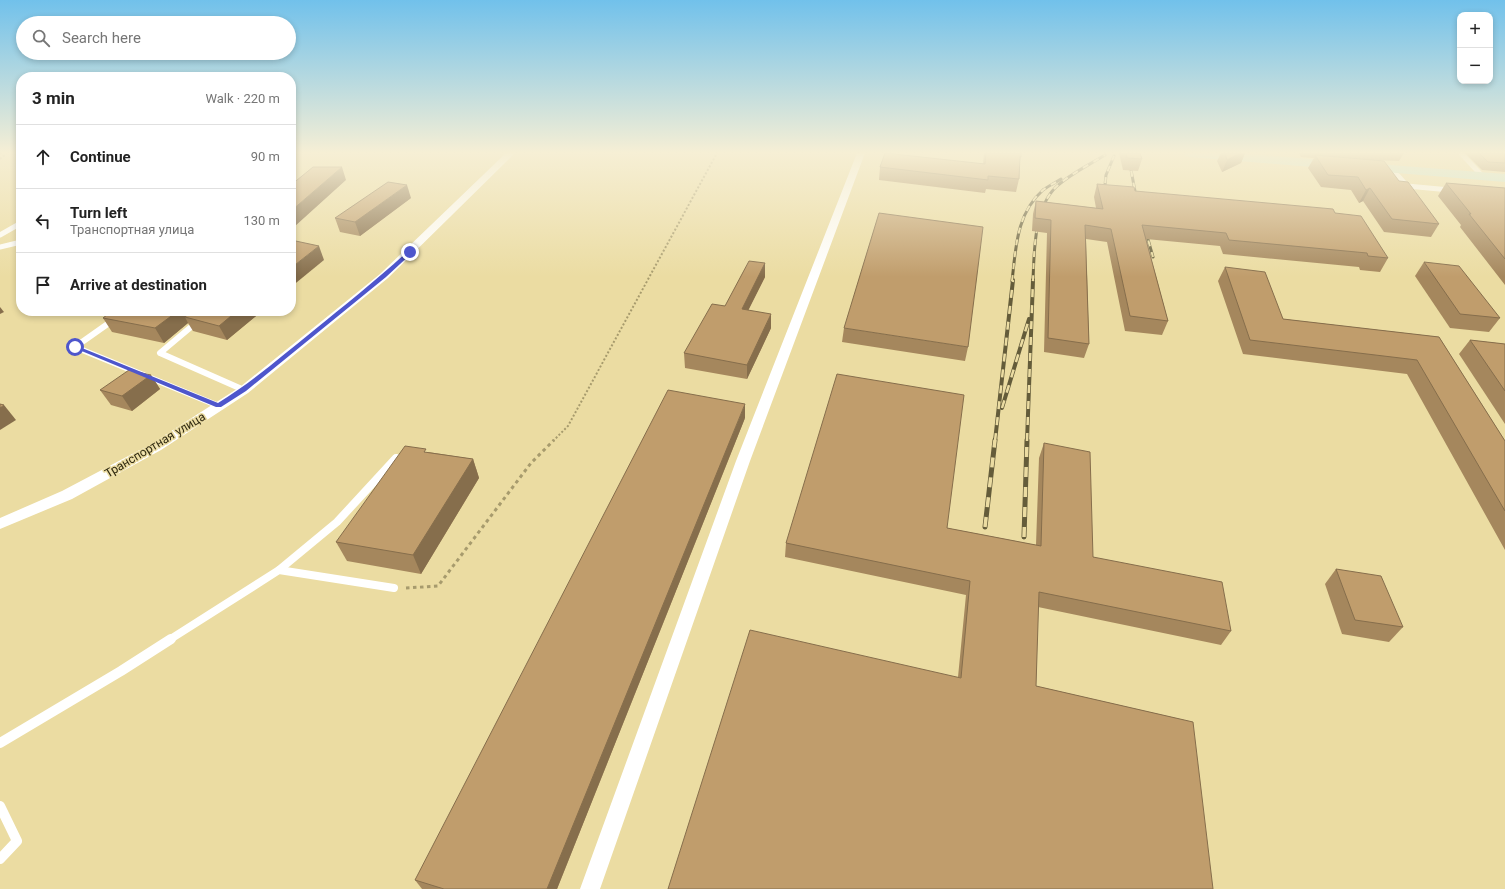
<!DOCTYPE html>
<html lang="en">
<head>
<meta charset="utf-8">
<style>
  :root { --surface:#fff; --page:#f2f2f2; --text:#222; --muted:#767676; --line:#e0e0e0 }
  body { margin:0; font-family:Roboto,sans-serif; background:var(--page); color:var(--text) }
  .controls { position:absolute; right:12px; top:12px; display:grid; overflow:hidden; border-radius:8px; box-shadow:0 2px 6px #0003 }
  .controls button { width:36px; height:36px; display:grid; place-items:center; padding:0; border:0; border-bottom:1px solid var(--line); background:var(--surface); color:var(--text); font:20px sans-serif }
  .stop { position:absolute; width:12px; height:12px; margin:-9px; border:3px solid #4e56cc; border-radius:50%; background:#fff }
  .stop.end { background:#4e56cc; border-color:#fff; box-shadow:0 1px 4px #0008 }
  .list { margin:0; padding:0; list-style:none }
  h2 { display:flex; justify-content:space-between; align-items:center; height:52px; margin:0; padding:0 16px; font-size:17px }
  h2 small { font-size:13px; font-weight:400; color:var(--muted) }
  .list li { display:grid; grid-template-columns:26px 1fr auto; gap:12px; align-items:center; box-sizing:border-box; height:64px; padding:0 16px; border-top:1px solid var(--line) }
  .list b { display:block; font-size:15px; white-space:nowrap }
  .list p { margin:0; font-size:13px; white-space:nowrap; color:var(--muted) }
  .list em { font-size:13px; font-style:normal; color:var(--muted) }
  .icon { flex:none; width:22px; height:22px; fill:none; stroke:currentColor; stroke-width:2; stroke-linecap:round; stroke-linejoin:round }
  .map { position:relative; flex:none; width:1505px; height:889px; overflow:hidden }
  .search { position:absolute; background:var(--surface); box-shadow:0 2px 6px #0003; left:16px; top:16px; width:280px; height:44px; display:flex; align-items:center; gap:10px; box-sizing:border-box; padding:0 14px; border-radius:22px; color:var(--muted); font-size:15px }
  .panel { position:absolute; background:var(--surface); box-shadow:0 2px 6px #0003; left:16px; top:72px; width:280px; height:244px; border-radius:16px }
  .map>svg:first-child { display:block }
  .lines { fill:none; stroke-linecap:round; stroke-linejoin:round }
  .path-far1 { stroke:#a79b6d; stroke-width:2; stroke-dasharray:2 2; stroke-linecap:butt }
  .path { stroke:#a79b6d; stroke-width:3; stroke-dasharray:3.5 3.5; stroke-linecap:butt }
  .service-far3 { stroke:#fff; stroke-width:5 }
  .service-far2 { stroke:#fff; stroke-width:6 }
  .service-far1 { stroke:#fff; stroke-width:8 }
  .service { stroke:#fff; stroke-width:10 }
  .minor { fill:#fff; fill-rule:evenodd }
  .secondary { fill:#c4e7d4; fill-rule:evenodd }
  .rail-far2-casing { stroke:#645c3a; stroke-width:3 }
  .rail-far1-casing { stroke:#645c3a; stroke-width:4 }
  .rail-casing { stroke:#645c3a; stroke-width:5 }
  .rail-far2 { stroke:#ebdca2; stroke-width:2; stroke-dasharray:6; stroke-linecap:butt }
  .rail-far1 { stroke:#ebdca2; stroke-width:2.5; stroke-dasharray:8; stroke-linecap:butt }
  .rail { stroke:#ebdca2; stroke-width:3.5; stroke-dasharray:10; stroke-linecap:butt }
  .wall { fill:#a5875d }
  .shaded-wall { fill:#866e4c }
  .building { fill:#c09d6c; stroke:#866e4c }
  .route { fill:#4e56cc }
  .labels { text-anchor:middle; stroke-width:3; stroke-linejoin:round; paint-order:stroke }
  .street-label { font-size:12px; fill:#2f2911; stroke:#ebdca2 }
</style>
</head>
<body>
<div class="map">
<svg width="1505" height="889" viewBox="0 0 1505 889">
  <rect width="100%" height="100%" fill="#ebdca2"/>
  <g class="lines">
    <!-- path-far1 -->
    <g class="path-far1">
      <polyline points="0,154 2,153"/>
      <polyline points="0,159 7,153"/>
      <polyline points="553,441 568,426 717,153"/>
    </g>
    <!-- path -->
    <polyline class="path" points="406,588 438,586 531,463 554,440"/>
    <!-- service-far3 -->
    <g class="service-far3">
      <polyline points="1461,153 1483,177"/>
      <polyline points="1392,169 1407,186 1450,190"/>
      <polyline points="0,235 21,223"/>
      <polyline points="0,247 21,242"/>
    </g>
    <!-- service-far2 -->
    <g class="service-far2">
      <polyline points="126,311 75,347 219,406"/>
      <polyline points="210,311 160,353 244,390"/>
    </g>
    <!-- service-far1 -->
    <g class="service-far1">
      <polyline points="279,570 337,522 396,458 405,459"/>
      <polyline points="169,640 279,570 394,588"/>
    </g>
    <!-- service -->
    <g class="service">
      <polyline points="0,743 121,671 171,639"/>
      <polyline points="0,806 17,841 0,859"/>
    </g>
    <!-- minor -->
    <g class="minor">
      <polygon points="506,153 515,153 388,278 248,393 161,450 72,499 0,529 0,518 62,491 151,444 240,387 380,274"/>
      <polygon points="857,153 865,153 750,461 600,889 580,889 736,461"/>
    </g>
    <!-- secondary -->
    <g class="secondary">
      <polygon points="1184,153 1233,153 1336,161 1340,162 1342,165 1340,168 1336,169 1190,157 1186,156"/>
      <polygon points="1365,163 1505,174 1505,182 1361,170 1359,167 1361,164"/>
    </g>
    <!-- rail-far2 casing -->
    <g class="rail-far2-casing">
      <g id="rail-far2">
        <polyline points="1129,159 1137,202"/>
        <polyline points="1104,195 1106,175 1114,156"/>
        <polyline points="1145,229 1153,257"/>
        <path d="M1012,281C1016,248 1016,214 1043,190C1048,186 1055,183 1061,179"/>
        <path d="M1033,281C1034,253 1034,208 1056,187C1070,174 1089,165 1105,155"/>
      </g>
    </g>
    <!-- rail-far1 casing -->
    <g class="rail-far1-casing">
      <g id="rail-far1">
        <polyline points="1002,408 1029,319"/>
        <polyline points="995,441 1013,280"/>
        <polyline points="1027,441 1033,280"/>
      </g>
    </g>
    <!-- rail casing -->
    <g class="rail-casing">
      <g id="rail">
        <polyline points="985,527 995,440"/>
        <polyline points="1024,537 1027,440"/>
      </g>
    </g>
    <!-- rail-far2 -->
    <use href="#rail-far2" class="rail-far2"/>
    <!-- rail-far1 -->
    <use href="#rail-far1" class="rail-far1"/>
    <!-- rail -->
    <use href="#rail" class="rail"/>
  </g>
  <!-- wall -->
  <g class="wall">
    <polygon points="984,153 1021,153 1021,157 1019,165 1019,179 1016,192 986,189 985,193 879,180 880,167 983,164"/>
    <polygon points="1119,153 1140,153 1142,159 1138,171 1123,170"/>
    <polygon points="1221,153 1245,153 1241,163 1222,172 1217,161"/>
    <polygon points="1299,153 1404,153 1399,161 1370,160 1399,181 1439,224 1431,237 1384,232 1363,201 1359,203 1351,190 1321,187 1308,168 1314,158 1301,157"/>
    <polygon points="1465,153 1505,153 1505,172 1482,170"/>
    <polygon points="1446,183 1505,188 1505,285 1460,227 1461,225 1438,196"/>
    <polygon points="1097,184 1135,191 1335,213 1388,258 1380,272 1360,270 1359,267 1223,254 1220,246 1146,239 1168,321 1162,335 1125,331 1107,242 1086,239 1089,344 1084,358 1044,352 1047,233 1032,231 1033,214 1036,201 1096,208 1094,197"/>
    <polygon points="411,198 360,236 340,232 335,218"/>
    <polygon points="1424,262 1500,318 1489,332 1450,328 1415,276"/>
    <polygon points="765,263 765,277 748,310 771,328 747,379 685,368 684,353 725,306"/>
    <polygon points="1225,267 1283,319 1439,337 1505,441 1505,550 1407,374 1243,354 1218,281"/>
    <polygon points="262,311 227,340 193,331 188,323 164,343 112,332 103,318"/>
    <polygon points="844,328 968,347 965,361 842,342"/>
    <polygon points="1470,340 1505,344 1505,424 1459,354"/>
    <polygon points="151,375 160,389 132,411 111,405 100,390"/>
    <polygon points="745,418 557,889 422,889 415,880"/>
    <polygon points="1044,443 1093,557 1231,631 1221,645 1038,607 1036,686 1193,722 958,677 966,595 785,557 786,543 947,528 1036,545 1039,458"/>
    <polygon points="428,452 473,459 479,478 421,574 347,561 336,542"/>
    <polygon points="1336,569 1403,627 1389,642 1342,634 1325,584"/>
  </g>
  <!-- shaded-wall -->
  <g class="shaded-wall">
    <polygon points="1240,153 1245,153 1241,163 1222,172 1227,160"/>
    <polygon points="342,167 346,180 294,227 295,229 291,233 291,211"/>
    <polygon points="407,185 411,198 360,236 355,222"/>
    <polygon points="1370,188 1363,201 1359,203 1366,190"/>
    <polygon points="319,246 324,260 291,287 291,268"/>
    <polygon points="765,263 765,277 742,323 742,309"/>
    <polygon points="0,307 4,312 0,314"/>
    <polygon points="178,311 204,311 185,317 188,323 164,343 155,328"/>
    <polygon points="237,311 262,311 227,340 219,326"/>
    <polygon points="771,314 771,328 747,379 747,365"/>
    <polygon points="151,375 160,389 132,411 122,396"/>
    <polygon points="745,404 745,418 557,889 547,889"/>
    <polygon points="4,405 16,420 0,430 0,408"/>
    <polygon points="473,459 479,478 421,574 413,555"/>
  </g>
  <!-- building -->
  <g class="building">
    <polygon points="885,153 985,164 986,153 1021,153 1021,157 1020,156 1019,179 988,176 988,180 880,167"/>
    <polygon points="1126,153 1140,153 1142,159 1127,158"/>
    <polygon points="1225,153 1240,153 1227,160"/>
    <polygon points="1479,153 1505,153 1505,163 1488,162"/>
    <polygon points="1315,155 1384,161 1399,181 1408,182 1439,224 1392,219 1370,188 1366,190 1358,177 1328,175"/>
    <polygon points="313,167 342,167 291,211 291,185"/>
    <polygon points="388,182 407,185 355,222 335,218"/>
    <polygon points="1446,183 1505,188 1505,259 1469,214 1471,214"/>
    <polygon points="1097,184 1134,187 1135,191 1333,209 1335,213 1361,216 1388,258 1368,256 1367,253 1229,240 1226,233 1142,225 1168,321 1130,316 1111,229 1085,225 1089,344 1048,338 1051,220 1035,218 1036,201 1103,209"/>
    <polygon points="879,213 983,227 968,347 844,328"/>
    <polygon points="291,240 319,246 291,268"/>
    <polygon points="749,261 765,263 742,309 771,314 747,365 684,353 712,304 725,306"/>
    <polygon points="1424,262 1459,266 1500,318 1460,314"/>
    <polygon points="1225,267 1265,272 1283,319 1439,337 1505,441 1505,511 1417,360 1250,340"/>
    <polygon points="112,311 178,311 155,328 103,318"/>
    <polygon points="192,311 237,311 219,326 185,317"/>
    <polygon points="1470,340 1505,344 1505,391"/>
    <polygon points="129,370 151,375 122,396 100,390"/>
    <polygon points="837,374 964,395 947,528 1041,546 1044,443 1090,452 1093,557 1222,582 1231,631 1039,592 1036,686 1193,722 1213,889 668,889 750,630 961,678 970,581 786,543"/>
    <polygon points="668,390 745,404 547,889 444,889 415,880"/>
    <polygon points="0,404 4,405 0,408"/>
    <polygon points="405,446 426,449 424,452 473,459 413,555 336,542"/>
    <polygon points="1336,569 1381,576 1403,627 1355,620"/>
  </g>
  <!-- sky -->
  <linearGradient id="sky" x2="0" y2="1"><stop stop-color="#71c1eb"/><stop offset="0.55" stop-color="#f6efd5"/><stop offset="1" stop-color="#f6efd5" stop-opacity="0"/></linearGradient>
  <rect width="1505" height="277" fill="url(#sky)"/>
  <!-- route -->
  <path class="route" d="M409,250L413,252L386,277L246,391L221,407H216L72,347L77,346L218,403C252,382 282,356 313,331C345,305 378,279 409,250Z"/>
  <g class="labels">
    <!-- street labels -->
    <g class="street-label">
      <text transform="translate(155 445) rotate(-31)" y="4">Транспортная улица</text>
    </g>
  </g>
</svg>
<div class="controls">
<button>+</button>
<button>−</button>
</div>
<div class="stop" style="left:75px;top:347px"></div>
<div class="stop end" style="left:410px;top:252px"></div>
<div class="search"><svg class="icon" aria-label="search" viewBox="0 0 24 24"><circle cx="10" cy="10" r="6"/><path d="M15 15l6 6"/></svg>Search here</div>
<section class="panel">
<h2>3 min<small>Walk · 220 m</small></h2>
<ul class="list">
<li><svg class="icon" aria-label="ahead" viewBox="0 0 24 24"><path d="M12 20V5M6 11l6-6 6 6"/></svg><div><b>Continue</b></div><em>90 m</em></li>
<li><svg class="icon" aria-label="left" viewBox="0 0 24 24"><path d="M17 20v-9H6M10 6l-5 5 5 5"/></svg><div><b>Turn left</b><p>Транспортная улица</p></div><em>130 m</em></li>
<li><svg class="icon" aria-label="arrive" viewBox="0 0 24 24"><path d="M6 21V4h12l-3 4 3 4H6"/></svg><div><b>Arrive at destination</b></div></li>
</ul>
</section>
</div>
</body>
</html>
